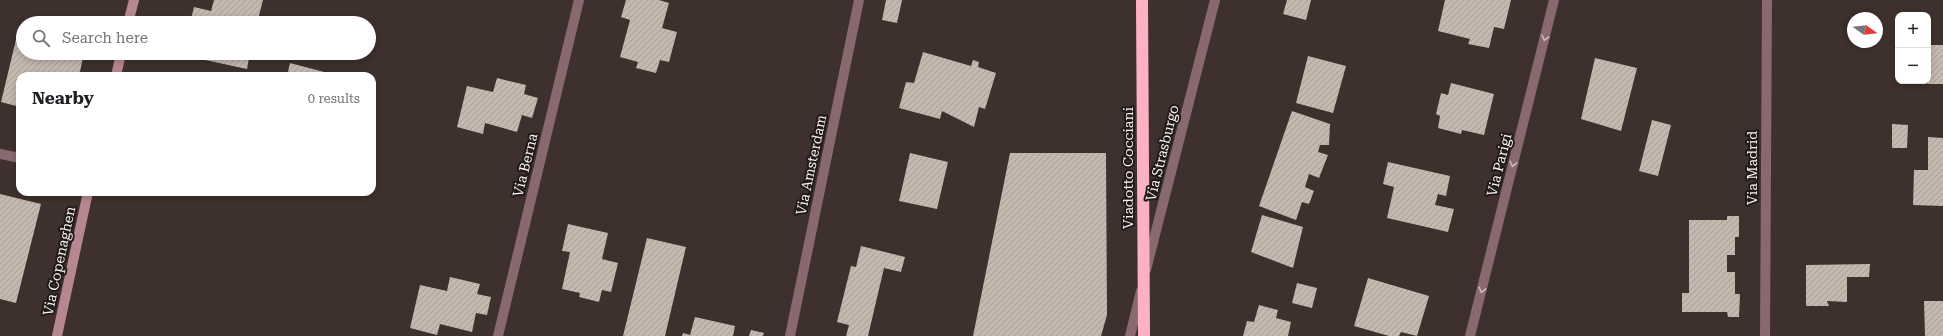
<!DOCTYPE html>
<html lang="en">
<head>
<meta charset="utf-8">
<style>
  :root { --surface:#fff; --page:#f6f6f6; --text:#202124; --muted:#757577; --line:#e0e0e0 }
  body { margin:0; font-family:"Roboto Serif",serif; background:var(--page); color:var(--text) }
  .controls { position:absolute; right:12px; top:12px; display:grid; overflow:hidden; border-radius:8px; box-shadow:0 2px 6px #0003 }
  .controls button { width:36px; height:36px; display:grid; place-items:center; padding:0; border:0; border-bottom:1px solid var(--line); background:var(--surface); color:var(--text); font:20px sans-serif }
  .compass { position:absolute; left:1847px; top:12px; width:36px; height:36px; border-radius:50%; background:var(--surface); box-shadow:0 2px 6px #0003; rotate:105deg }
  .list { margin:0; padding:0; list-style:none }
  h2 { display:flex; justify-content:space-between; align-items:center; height:52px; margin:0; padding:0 16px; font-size:17px }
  h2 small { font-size:13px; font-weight:400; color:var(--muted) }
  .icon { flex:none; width:22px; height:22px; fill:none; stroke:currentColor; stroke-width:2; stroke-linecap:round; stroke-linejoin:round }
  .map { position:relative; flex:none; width:1943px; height:336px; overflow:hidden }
  .search { position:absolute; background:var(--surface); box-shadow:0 2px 6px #0003; left:16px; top:16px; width:360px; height:44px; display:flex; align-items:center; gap:10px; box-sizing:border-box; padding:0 14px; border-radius:22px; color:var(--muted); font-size:15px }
  .panel { position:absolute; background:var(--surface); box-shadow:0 2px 6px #0003; left:16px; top:72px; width:360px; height:124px; border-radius:12px }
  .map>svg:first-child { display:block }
  .building { fill:url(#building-hatch) }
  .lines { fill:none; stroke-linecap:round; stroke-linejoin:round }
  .street { stroke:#88696f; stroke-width:10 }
  .secondary { stroke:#b78790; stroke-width:10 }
  .highway { stroke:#fcb2c1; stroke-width:12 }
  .oneway { stroke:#cdbbbc }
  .labels { text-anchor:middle; stroke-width:4; stroke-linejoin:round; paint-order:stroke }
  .street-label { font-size:14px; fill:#fbf2f0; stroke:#201a19 }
</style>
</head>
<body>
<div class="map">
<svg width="1943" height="336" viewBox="0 0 1943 336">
  <defs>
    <pattern id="building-hatch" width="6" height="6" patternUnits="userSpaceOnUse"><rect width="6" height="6" fill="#c5b8af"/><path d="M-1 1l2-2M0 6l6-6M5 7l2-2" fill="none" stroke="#a69c95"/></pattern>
  </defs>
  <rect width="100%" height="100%" fill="#3d302d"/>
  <!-- building -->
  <g class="building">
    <polygon points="214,0 263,0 257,23 190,23 194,7 211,11"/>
    <polygon points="626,0 659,0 669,3 662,28 677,32 669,62 660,60 656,73 636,68 638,62 620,57 630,20 621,17"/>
    <polygon points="886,0 902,0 897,23 882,20"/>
    <polygon points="1287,0 1311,0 1306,20 1283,14"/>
    <polygon points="1445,0 1511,0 1504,29 1494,27 1489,48 1468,44 1470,39 1438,31"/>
    <polygon points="19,27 23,27 23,53 84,53 79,76 20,76 20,107 1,102"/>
    <polygon points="1928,45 1943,45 1943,84 1927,84 1928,81"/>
    <polygon points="923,52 971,66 973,60 979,62 978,67 996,73 985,109 979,107 974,127 942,111 940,119 899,108 906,82 914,83"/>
    <polygon points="183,53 250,53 247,69 182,55"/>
    <polygon points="1308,56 1346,66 1333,113 1296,103"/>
    <polygon points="1595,58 1637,68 1621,131 1581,119"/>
    <polygon points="290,63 328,73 327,76 287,76"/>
    <polygon points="497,78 526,85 524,94 538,98 532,118 522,115 517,132 485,123 483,134 457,127 467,86 493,92"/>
    <polygon points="1451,83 1494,94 1484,135 1462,130 1461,134 1438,128 1440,116 1436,114 1441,93 1448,95"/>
    <polygon points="1292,111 1330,124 1329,145 1320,145 1318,152 1328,155 1319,178 1309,174 1305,187 1314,191 1309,204 1302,202 1296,220 1259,206"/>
    <polygon points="1652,120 1671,125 1658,176 1639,171"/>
    <polygon points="1892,124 1908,125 1907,148 1892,148"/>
    <polygon points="1928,137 1943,138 1943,206 1913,205 1914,170 1928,170"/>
    <polygon points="910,153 948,162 937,209 899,201"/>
    <polygon points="1010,153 1106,153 1107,315 1101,336 973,336"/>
    <polygon points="1388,162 1450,176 1446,196 1438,194 1435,205 1454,209 1448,232 1387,218 1394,187 1383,184"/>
    <polygon points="0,194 41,204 16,303 0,299"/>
    <polygon points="1262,215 1303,227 1293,268 1251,252"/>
    <polygon points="1727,216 1739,216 1739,237 1735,237 1735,255 1727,255 1727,272 1735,272 1735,294 1740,294 1739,317 1728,317 1727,312 1682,312 1682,293 1689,293 1689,220 1727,220"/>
    <polygon points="568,224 608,233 602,259 618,263 611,292 602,290 599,302 579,297 580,293 562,289 570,252 562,251"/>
    <polygon points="647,238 686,247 665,336 623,336"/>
    <polygon points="861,246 905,257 901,272 884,268 868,336 846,336 849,325 837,322 851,266 856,267"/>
    <polygon points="1870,264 1869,277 1847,277 1847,302 1827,301 1829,306 1806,306 1806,265"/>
    <polygon points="450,277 480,284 477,294 491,297 487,315 476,313 472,332 440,324 437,335 410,328 420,285 447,291"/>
    <polygon points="1368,278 1429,296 1417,336 1401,332 1399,336 1389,336 1354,326"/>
    <polygon points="1297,283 1317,288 1312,308 1292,303"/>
    <polygon points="1924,301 1943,301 1943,336 1925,336"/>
    <polygon points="1259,305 1278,310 1276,318 1291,322 1288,336 1243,336 1247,321 1254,322"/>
    <polygon points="695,317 735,326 733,336 682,336 683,333 690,335"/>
    <polygon points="751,330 764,333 763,336 749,336"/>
  </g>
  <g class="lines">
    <!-- street -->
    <g class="street">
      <polyline points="0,154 20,158"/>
      <polyline points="1146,270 1215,0"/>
      <polyline points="498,336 579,0"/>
      <polyline points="790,336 859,0"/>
      <polyline points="1130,336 1141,291"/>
      <polyline points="1470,336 1554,0"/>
      <polyline points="1765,336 1767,0"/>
    </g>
    <!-- secondary -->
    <g class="secondary">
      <polyline points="128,23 134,0"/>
      <polyline points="116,76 121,53"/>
      <polyline points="57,336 88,192"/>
    </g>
    <!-- highway -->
    <polyline class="highway" points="1142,0 1144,336"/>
  </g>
  <!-- one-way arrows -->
  <defs><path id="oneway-chevron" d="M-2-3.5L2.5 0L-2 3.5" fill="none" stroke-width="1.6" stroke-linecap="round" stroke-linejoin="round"/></defs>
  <g class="oneway">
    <use href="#oneway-chevron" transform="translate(1545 38) rotate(104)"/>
    <use href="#oneway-chevron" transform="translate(1513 164) rotate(104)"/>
    <use href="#oneway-chevron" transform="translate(1482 290) rotate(104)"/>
  </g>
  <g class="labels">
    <!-- street labels -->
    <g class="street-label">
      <text transform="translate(1162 153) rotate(-76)" y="5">Via Strasburgo</text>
      <text transform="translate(525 165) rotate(-76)" y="5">Via Berna</text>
      <text transform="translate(811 165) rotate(-78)" y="5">Via Amsterdam</text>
      <text transform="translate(1499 165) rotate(-76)" y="5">Via Parigi</text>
      <text transform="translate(1128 168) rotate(-90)" y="5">Viadotto Cocciani</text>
      <text transform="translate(1752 168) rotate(-90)" y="5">Via Madrid</text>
      <text transform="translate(59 261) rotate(-78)" y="5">Via Copenaghen</text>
    </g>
  </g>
</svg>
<div class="controls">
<button>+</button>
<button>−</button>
</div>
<svg class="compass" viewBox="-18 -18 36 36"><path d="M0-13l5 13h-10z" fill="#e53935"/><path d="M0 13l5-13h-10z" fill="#757577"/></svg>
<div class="search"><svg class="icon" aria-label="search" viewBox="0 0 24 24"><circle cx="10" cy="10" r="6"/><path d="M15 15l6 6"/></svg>Search here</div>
<section class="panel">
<h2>Nearby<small>0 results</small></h2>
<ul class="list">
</ul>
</section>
</div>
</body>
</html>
